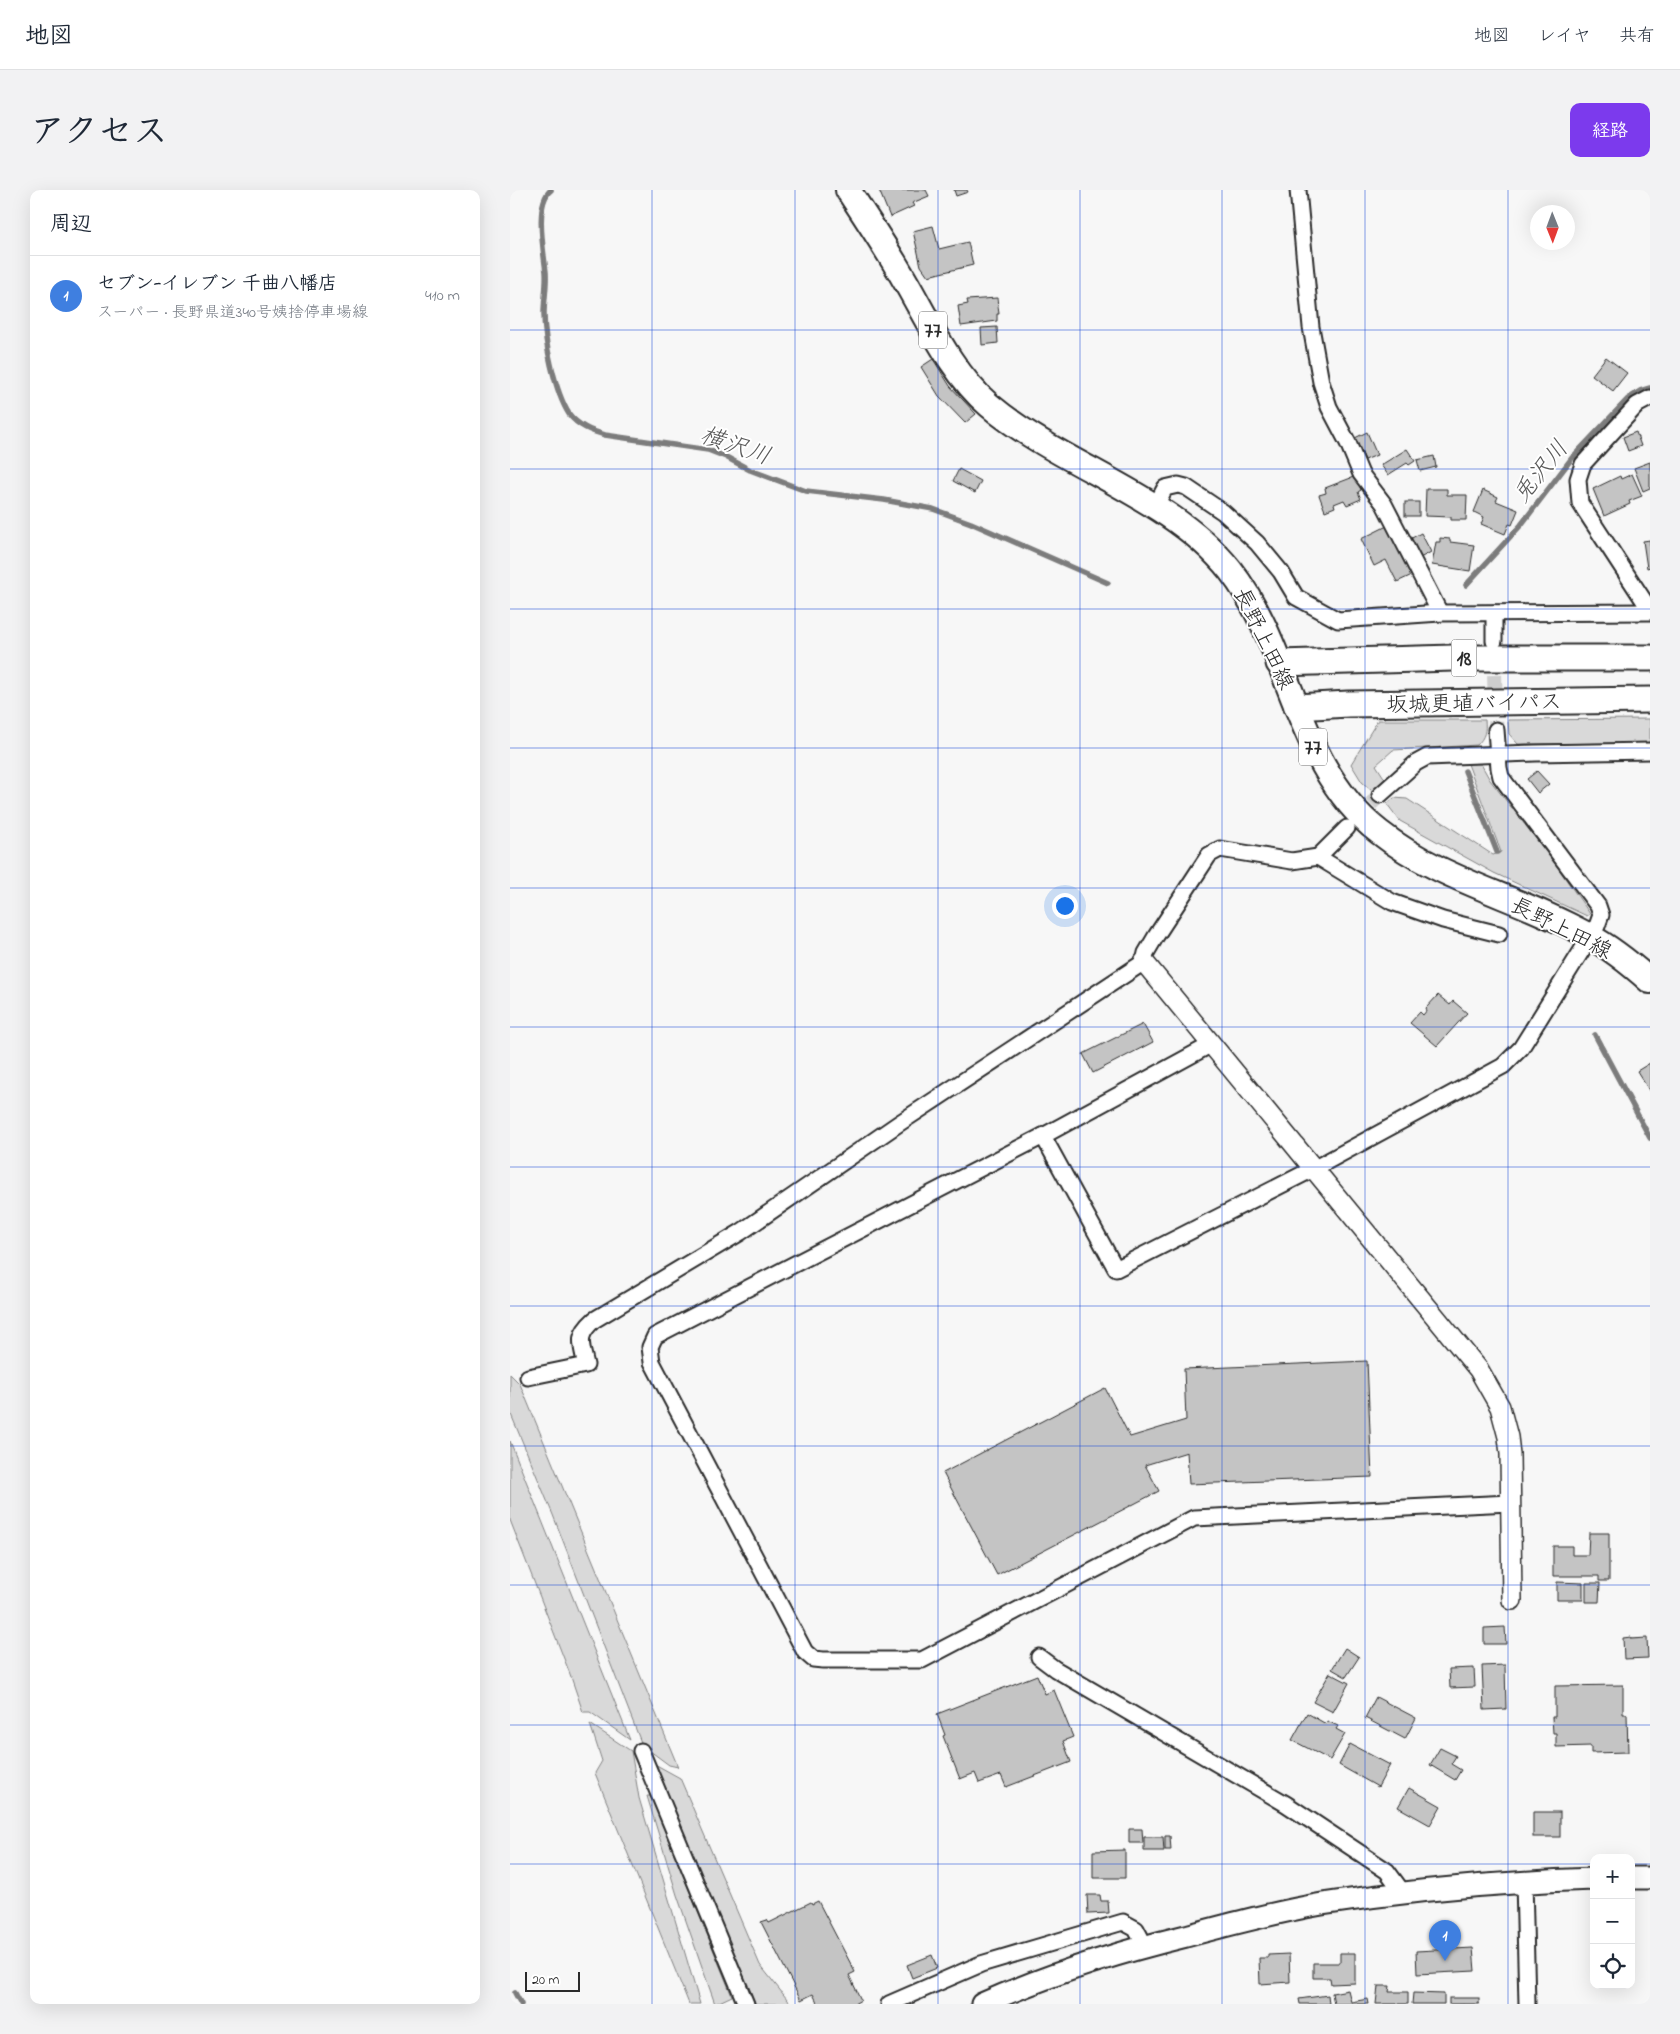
<!DOCTYPE html>
<html lang="ja">
<head>
<meta charset="utf-8">
<style>
  :root { --surface:#fff; --page:#f2f2f3; --text:#1f2937; --muted:#747a83; --line:#e0e1e3; --accent:#7c3aed }
  body { margin:0; font-family:"Indie Flower","Klee One",sans-serif; background:var(--page); color:var(--text) }
  .controls { position:absolute; right:15px; bottom:15px; display:grid; overflow:hidden; border-radius:10px; box-shadow:0 5px 20px #0002 }
  .controls button { width:45px; height:45px; display:grid; place-items:center; padding:0; border:0; border-bottom:1px solid var(--line); background:var(--surface); color:var(--text); font:25px sans-serif }
  .compass { position:absolute; left:1020px; top:15px; width:45px; height:45px; border-radius:50%; background:var(--surface); box-shadow:0 5px 20px #0002; rotate:179deg }
  .scale { position:absolute; left:15px; bottom:12px; width:55px; box-sizing:border-box; padding-left:5px; border:2px solid #2b2b2b; border-top:0; font-size:14px; line-height:18px; white-space:nowrap; color:#2b2b2b; -webkit-text-stroke:4px #fff; paint-order:stroke }
  .you { position:absolute; left:554px; top:715px; width:18px; height:18px; margin:-12px; border:4px solid #fff; border-radius:50%; background:#1a73e8; box-shadow:0 0 0 8px #1a73e833 }
  .badge { display:grid; place-items:center; width:32px; height:32px; border-radius:50%; background:var(--accent); color:#fff; font-size:16px; font-weight:700 }
  .pin { position:absolute; translate:-50% -41px; filter:drop-shadow(0 1px 2px #0008) }
  .pin::after { content:''; position:absolute; top:26px; width:18px; height:15px; background:inherit; clip-path:polygon(0 0,100% 0,50% 100%) }
  .list { margin:0; padding:0; list-style:none }
  h2 { display:flex; justify-content:space-between; align-items:center; height:65px; margin:0; padding:0 20px; font-size:21px }
  h2 small { font-size:16px; font-weight:400; color:var(--muted) }
  .list li { display:grid; grid-template-columns:32px 1fr auto; gap:15px; align-items:center; box-sizing:border-box; height:80px; padding:0 20px; border-top:1px solid var(--line) }
  .list b { display:block; font-size:19px; white-space:nowrap }
  .list p { margin:0; font-size:16px; white-space:nowrap; color:var(--muted) }
  .list em { font-size:16px; font-style:normal; color:var(--muted) }
  .icon { flex:none; width:28px; height:28px; fill:none; stroke:currentColor; stroke-width:2; stroke-linecap:round; stroke-linejoin:round }
  .map { position:relative; flex:none; width:1140px; height:1814px; overflow:hidden; border-radius:10px }
  header { display:flex; align-items:center; gap:30px; box-sizing:border-box; height:70px; padding:0 25px; background:var(--surface); border-bottom:1px solid var(--line) }
  header strong { font-size:24px }
  nav { display:flex; gap:28px; margin-inline-start:auto; font-size:18px }
  .intro { display:flex; align-items:center; justify-content:space-between; box-sizing:border-box; height:120px; padding:0 30px }
  h1 { margin:0; font-size:35px }
  .button { padding:12px 22px; border-radius:10px; background:var(--accent); color:#fff; font-size:18px; font-weight:700 }
  main { display:flex; gap:30px; padding:0 30px }
  aside { flex:1; background:var(--surface); border-radius:10px; box-shadow:0 5px 20px #0002 }
  .map>svg:first-child { display:block }
  .green { fill:#d9d9d9; stroke:#828282 }
  .lines { fill:none; stroke-linecap:round; stroke-linejoin:round }
  .stream { stroke:#7b7b7b; stroke-width:5.5 }
  .building { fill:#c4c4c4; stroke:#2b2b2b }
  .minor-tunnel { stroke:#cecece; stroke-width:15; stroke-dasharray:15 8; stroke-linecap:butt }
  .minor-casing { stroke:#2b2b2b; stroke-width:19 }
  .tertiary-casing { stroke:#2b2b2b; stroke-width:22 }
  .secondary-casing { stroke:#2b2b2b; stroke-width:25 }
  .primary-casing { stroke:#2b2b2b; stroke-width:28 }
  .trunk-casing { stroke:#2b2b2b; stroke-width:29 }
  .minor { stroke:#fff; stroke-width:15 }
  .tertiary { stroke:#fff; stroke-width:19 }
  .secondary { stroke:#fff; stroke-width:21 }
  .primary { stroke:#fff; stroke-width:24 }
  .trunk { stroke:#fff; stroke-width:25 }
  .grid { fill:none; stroke:#1d4ed8; stroke-width:1; stroke-opacity:0.55 }
  .labels { text-anchor:middle; stroke-width:4; stroke-linejoin:round; paint-order:stroke }
  .shield { fill:#fff; stroke:#6b6b6b; stroke-width:1 }
  .shield-label { font-size:21px; font-weight:bold; fill:#2b2b2b }
  .street-label { font-size:22px; fill:#2b2b2b; stroke:#fff }
  .water-label { font-size:24px; font-style:italic; fill:#5a5a5a; stroke:#fff }
</style>
</head>
<body>
<header>
<strong>地図</strong>
<nav><a>地図</a><a>レイヤ</a><a>共有</a></nav>
</header>
<div class="intro"><h1>アクセス</h1><a class="button">経路</a></div>
<main>
<aside>
<h2>周辺<small></small></h2>
<ul class="list">
<li><span class="badge" style="background:#3f7fe0">1</span><div><b>セブン-イレブン 千曲八幡店</b><p>スーパー · 長野県道340号姨捨停車場線</p></div><em>410 m</em></li>
</ul>
</aside>
<div class="map">
<svg width="1140" height="1814" viewBox="0 0 1140 1814">
  <rect width="100%" height="100%" fill="#f7f7f7"/>
  <filter id="ink" filterUnits="userSpaceOnUse"><feTurbulence type="fractalNoise" baseFrequency=".02" numOctaves="2"/><feDisplacementMap in="SourceGraphic" scale="10" xChannelSelector="R" yChannelSelector="G"/><feConvolveMatrix kernelMatrix="1 2 1 2 8 2 1 2 1" color-interpolation-filters="sRGB"/></filter>
  <g filter="url(#ink)">
    <!-- green -->
    <g class="green">
      <polygon points="1140,529 1140,553 1008,554 999,544 998,530"/>
      <path d="M868,530H975C976,541 975,547 967,555L883,560L866,575L875,589L862,601L852,592L841,574Z"/>
      <polygon points="958,574 971,574 980,590 1044,672 1080,724 1077,726 984,683 890,631 877,614 884,608 897,609 983,665 991,662"/>
      <polygon points="0,1184 10,1194 168,1577 159,1575 132,1555 43,1325 0,1222"/>
      <polygon points="0,1251 120,1550 80,1522 73,1522 60,1484 0,1330"/>
      <polygon points="80,1534 121,1561 129,1608 190,1814 179,1814 85,1583 92,1571"/>
      <polygon points="141,1572 170,1588 250,1775 281,1814 243,1814"/>
      <polygon points="137,1606 141,1606 222,1806 205,1814 167,1705"/>
    </g>
    <g class="lines">
      <!-- stream -->
      <g class="stream">
        <path d="M41,0C24,13 34,63 36,82C37,96 34,110 34,124C34,150 45,202 59,224C68,236 81,241 95,245L198,260L216,267L240,280L296,301L374,310L423,319L461,333L598,393"/>
        <polyline points="956,395 1011,335 1062,268 1118,209 1130,201 1140,198"/>
        <polyline points="955,581 987,662"/>
        <polyline points="1085,845 1140,948"/>
        <polyline points="5,1803 11,1814"/>
      </g>
    </g>
    <!-- building -->
    <g class="building">
      <polygon points="369,0 416,0 419,6 402,13 404,16 380,27"/>
      <polygon points="444,0 457,0 458,2 446,6"/>
      <polygon points="423,36 429,59 458,52 463,75 418,86 411,76 403,41"/>
      <polygon points="487,108 489,124 487,124 487,131 451,136 448,116 458,114 457,110"/>
      <polygon points="487,137 488,153 472,155 471,138"/>
      <polygon points="1096,167 1117,183 1103,201 1082,185"/>
      <polygon points="423,169 440,196 466,224 455,233 429,206 411,177"/>
      <polygon points="857,242 867,265 855,270 845,248"/>
      <polygon points="1126,242 1131,256 1118,261 1113,247"/>
      <polygon points="897,259 905,271 899,275 897,273 878,285 871,275"/>
      <polygon points="924,266 926,277 910,281 907,270"/>
      <polygon points="1140,272 1140,298 1133,301 1124,278"/>
      <polygon points="449,279 471,291 465,303 443,291"/>
      <polygon points="1122,284 1132,306 1119,311 1120,314 1094,326 1083,299 1110,286 1111,289"/>
      <polygon points="846,286 851,300 848,302 851,309 837,315 834,310 824,314 825,317 815,321 809,305 816,303 815,298"/>
      <polygon points="916,299 937,299 937,305 957,305 956,330 941,330 941,327 915,326"/>
      <polygon points="973,300 988,307 986,311 1008,320 1002,335 999,334 995,344 971,334 974,327 964,322"/>
      <rect x="895" y="312" width="14" height="14"/>
      <polygon points="877,336 902,385 887,392 876,370 864,376 851,349"/>
      <polygon points="911,343 921,362 910,368 900,349"/>
      <polygon points="930,348 940,349 940,352 964,355 960,381 922,375 926,352 930,352"/>
      <polygon points="1140,350 1140,377 1137,378 1133,351"/>
      <polygon points="1027,581 1039,594 1028,603 1017,589"/>
      <polygon points="928,805 940,815 943,811 957,823 927,856 900,833 910,822 913,825 917,820 916,818"/>
      <polygon points="633,834 643,852 583,883 573,864"/>
      <polygon points="1140,873 1140,902 1127,881"/>
      <polygon points="857,1171 862,1287 679,1294 677,1262 635,1275 649,1301 487,1385 433,1283 595,1198 620,1247 676,1230 674,1179"/>
      <polygon points="1079,1343 1099,1343 1099,1391 1089,1391 1089,1386 1043,1386 1043,1356 1062,1356 1062,1365 1078,1365"/>
      <polygon points="1047,1392 1073,1393 1073,1410 1047,1410"/>
      <polygon points="1076,1393 1090,1393 1089,1412 1076,1412"/>
      <polygon points="995,1437 996,1454 974,1454 974,1438"/>
      <polygon points="1121,1447 1121,1449 1137,1448 1138,1468 1114,1469 1113,1448"/>
      <polygon points="835,1458 849,1467 836,1487 822,1479"/>
      <polygon points="995,1475 996,1519 974,1520 972,1476"/>
      <polygon points="964,1478 965,1497 940,1498 939,1479"/>
      <polygon points="820,1483 839,1493 823,1522 803,1512"/>
      <polygon points="527,1485 535,1504 544,1500 563,1547 553,1551 561,1572 496,1597 491,1585 469,1593 465,1583 450,1589 433,1546 435,1545 427,1524"/>
      <polygon points="1113,1495 1113,1524 1117,1524 1118,1562 1081,1563 1081,1556 1046,1557 1046,1543 1043,1543 1042,1527 1045,1527 1045,1496"/>
      <polygon points="866,1507 906,1528 895,1549 855,1528"/>
      <polygon points="797,1523 816,1534 817,1531 828,1536 826,1539 835,1544 820,1570 782,1550"/>
      <polygon points="840,1554 880,1575 868,1597 829,1575"/>
      <polygon points="930,1558 946,1566 941,1574 951,1580 945,1590 920,1575"/>
      <polygon points="899,1598 931,1616 920,1635 888,1617"/>
      <rect x="1023" y="1622" width="27" height="25"/>
      <polygon points="619,1639 632,1639 633,1653 619,1653"/>
      <polygon points="655,1646 660,1646 661,1660 655,1660"/>
      <polygon points="634,1647 653,1647 654,1661 634,1661"/>
      <polygon points="615,1660 615,1688 583,1688 583,1661"/>
      <polygon points="577,1705 590,1705 591,1711 598,1711 599,1723 578,1724"/>
      <polygon points="308,1711 345,1782 339,1785 351,1810 344,1814 308,1814 303,1804 291,1810 251,1732 257,1730 259,1733 301,1712 302,1714"/>
      <polygon points="963,1758 965,1781 907,1784 906,1761"/>
      <polygon points="830,1763 845,1763 845,1793 821,1794 820,1788 803,1788 803,1773 830,1773"/>
      <polygon points="779,1764 780,1792 750,1794 749,1768 758,1768 758,1765"/>
      <polygon points="422,1765 427,1778 402,1788 397,1775"/>
      <polygon points="868,1796 880,1796 879,1802 898,1802 898,1814 866,1814"/>
      <polygon points="838,1800 841,1812 858,1809 859,1814 824,1814 822,1803"/>
      <polygon points="903,1803 934,1804 934,1814 902,1814"/>
      <polygon points="818,1805 819,1814 790,1814 789,1809"/>
      <rect x="939" y="1808" width="30" height="6"/>
    </g>
    <g class="lines">
      <!-- minor-tunnel -->
      <g class="minor-tunnel">
        <polyline points="984,462 986,540"/>
        <polyline points="844,630 870,605"/>
      </g>
      <!-- minor casing -->
      <g class="minor-casing">
        <g id="minor">
          <polyline points="788,0 801,137 811,192 819,217 838,253 851,284 874,314 930,423"/>
          <polyline points="1140,208 1127,215 1073,274 1068,289 1070,313 1140,420"/>
          <polyline points="645,317 655,298 668,295 676,297 713,322 747,353 771,382 786,407 828,430 930,423 1140,422"/>
          <polyline points="984,451 984,423"/>
          <polyline points="870,605 906,573 917,567 1025,563 1140,561"/>
          <polyline points="808,667 882,712 933,730 989,744"/>
          <polyline points="702,854 533,946 145,1146 140,1157 142,1172 295,1462 303,1469 313,1470 412,1470 684,1328 1000,1313"/>
          <polyline points="533,946 606,1079 805,978 993,876 1011,858 1087,736 1091,725 1088,716 991,587 989,578 986,540"/>
          <path d="M18,1187L76,1175C71,1153 66,1146 84,1130L231,1042L388,934L634,772L636,763L646,746L699,665L710,659L782,671L808,667L837,638"/>
          <polyline points="529,1467 545,1479 776,1614 877,1681 894,1704"/>
          <polyline points="131,1561 236,1814"/>
          <polyline points="1014,1691 1017,1814"/>
          <polyline points="379,1814 471,1774 613,1732 626,1739 635,1756"/>
        </g>
      </g>
      <!-- tertiary casing -->
      <g class="tertiary-casing">
        <polyline id="tertiary" points="634,772 969,1180 990,1217 998,1247 1000,1264 1002,1410"/>
      </g>
      <!-- secondary casing -->
      <g class="secondary-casing">
        <g id="secondary">
          <polyline points="1121,1688 1140,1688"/>
          <path d="M472,1814C537,1785 606,1763 676,1746C721,1734 766,1722 812,1714C902,1700 993,1692 1084,1689"/>
        </g>
      </g>
      <!-- primary casing -->
      <g class="primary-casing">
        <path id="primary" d="M338,0C357,29 377,59 394,89C418,130 442,184 479,215C551,276 661,306 720,380C783,460 785,577 869,642C931,691 1010,707 1079,746C1101,758 1121,774 1140,791"/>
      </g>
      <!-- trunk casing -->
      <g class="trunk-casing">
        <g id="trunk">
          <polyline points="769,473 943,468 1140,468"/>
          <polyline points="787,517 838,514 1140,510"/>
        </g>
      </g>
      <!-- minor -->
      <use href="#minor" class="minor"/>
      <!-- tertiary -->
      <use href="#tertiary" class="tertiary"/>
      <!-- secondary -->
      <use href="#secondary" class="secondary"/>
      <!-- primary -->
      <use href="#primary" class="primary"/>
      <!-- trunk -->
      <use href="#trunk" class="trunk"/>
    </g>
  </g>
  <!-- grid -->
  <path class="grid" d="M142,0V1814M285,0V1814M428,0V1814M570,0V1814M712,0V1814M855,0V1814M998,0V1814M0,140H1140M0,279H1140M0,419H1140M0,558H1140M0,698H1140M0,837H1140M0,977H1140M0,1116H1140M0,1256H1140M0,1395H1140M0,1535H1140M0,1674H1084M1121,1674H1140"/>
  <g class="labels">
    <!-- shield labels -->
    <g class="shield">
      <rect x="409" y="121.5" width="28" height="37" rx="4"/>
      <rect x="941.5" y="449.5" width="25" height="37" rx="4"/>
      <rect x="789" y="538.5" width="28" height="37" rx="4"/>
    </g>
    <g class="shield-label">
      <text x="423" y="147">77</text>
      <text x="954" y="475">18</text>
      <text x="803" y="564">77</text>
    </g>
    <!-- street labels -->
    <g class="street-label">
      <text transform="translate(755 448) rotate(64)" y="8">長野上田線</text>
      <text transform="translate(964 512) rotate(-1)" y="8">坂城更埴バイパス</text>
      <text transform="translate(1052 737) rotate(27)" y="8">長野上田線</text>
    </g>
    <!-- water labels -->
    <g class="water-label">
      <text transform="translate(226 255) rotate(19)" y="8">横沢川</text>
      <text transform="translate(1030 281) rotate(-51)" y="8">兎沢川</text>
    </g>
  </g>
</svg>
<div class="controls">
<button>+</button>
<button>−</button>
<button><svg class="icon" aria-label="locate" viewBox="0 0 24 24"><circle cx="12" cy="12" r="6"/><path d="M12 2v4M12 18v4M2 12h4M18 12h4"/></svg></button>
</div>
<svg class="compass" viewBox="-18 -18 36 36"><path d="M0-13l5 13h-10z" fill="#e53935"/><path d="M0 13l5-13h-10z" fill="#747a83"/></svg>
<div class="scale">20 m</div>
<div class="you"></div>
<div class="pin badge" style="left:935px;top:1771px;background:#3f7fe0">1</div>
</div>
</main>
</body>
</html>
